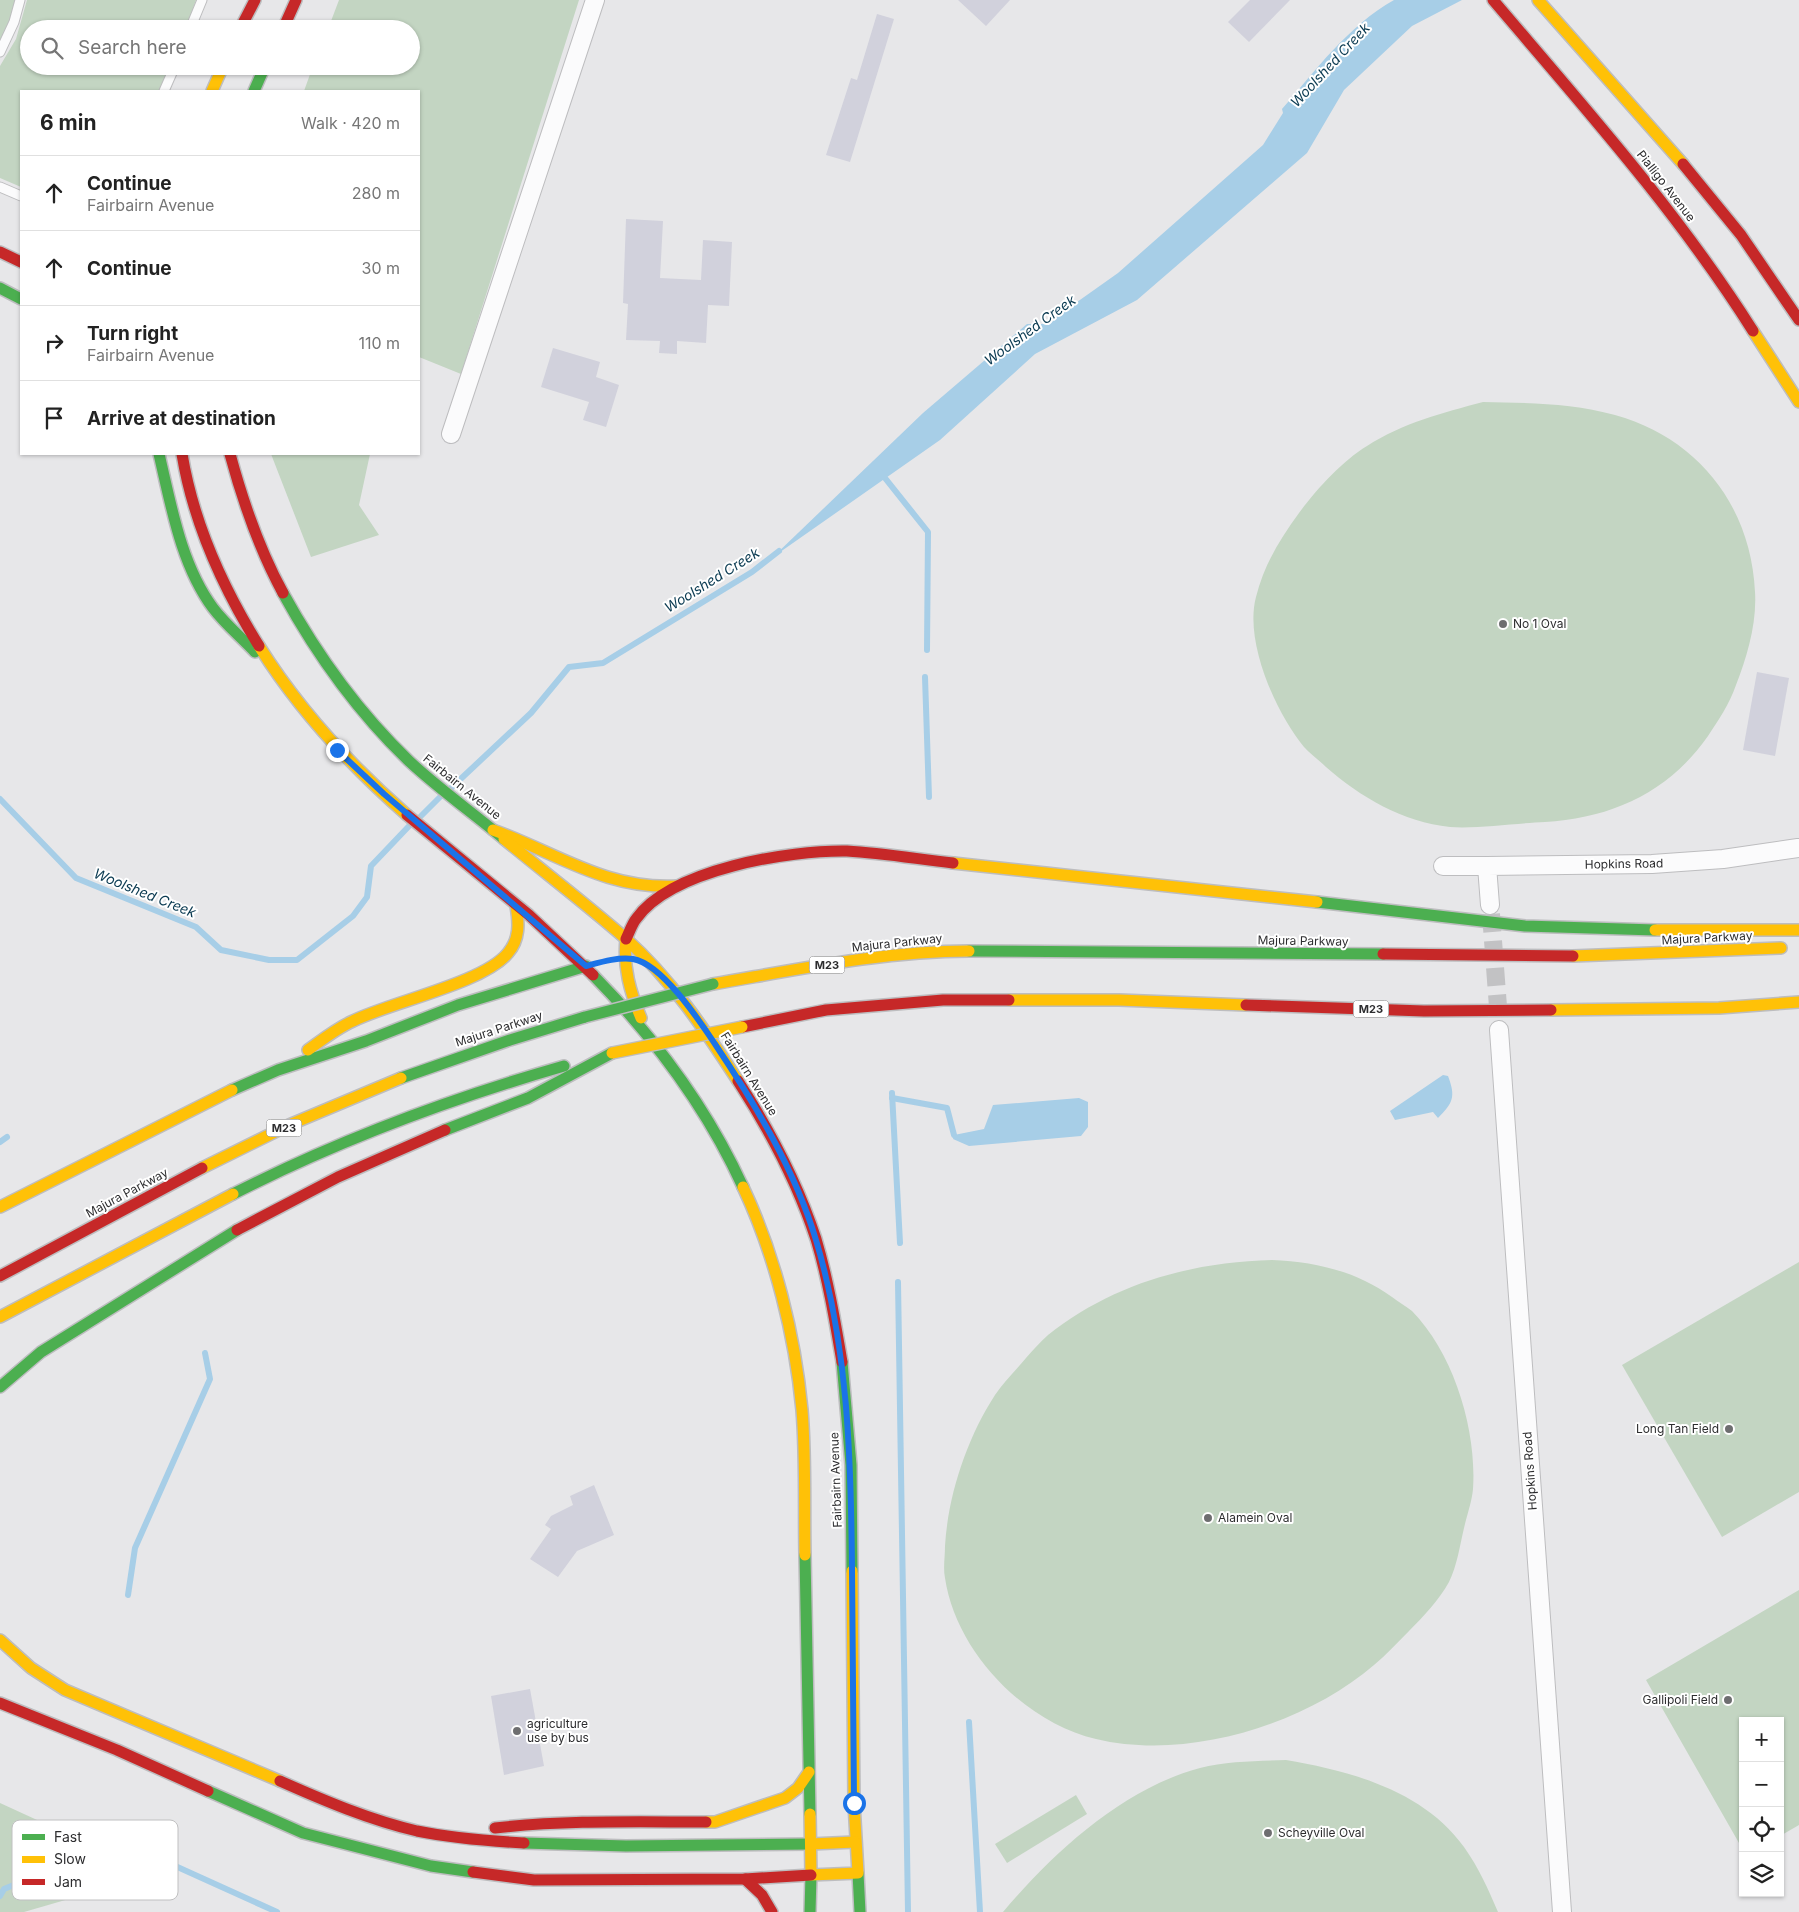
<!DOCTYPE html>
<html lang="en">
<head>
<meta charset="utf-8">
<style>
  :root { --surface:#fff; --page:#f2f2f2; --text:#222; --muted:#767676; --line:#e0e0e0 }
  body { margin:0; font-family:Inter,sans-serif; background:var(--page); color:var(--text) }
  .controls { position:absolute; right:15px; bottom:15px; display:grid; overflow:hidden; border-radius:0px; box-shadow:0 1px 4px #0004 }
  .controls button { width:45px; height:45px; display:grid; place-items:center; padding:0; border:0; border-bottom:1px solid var(--line); background:var(--surface); color:var(--text); font:25px sans-serif }
  .stop { position:absolute; width:15px; height:15px; margin:-11px; border:4px solid #1a73e8; border-radius:50%; background:#fff }
  .stop.end { background:#1a73e8; border-color:#fff; box-shadow:0 1px 5px #0008 }
  .list { margin:0; padding:0; list-style:none }
  h2 { display:flex; justify-content:space-between; align-items:center; height:65px; margin:0; padding:0 20px; font-size:21px }
  h2 small { font-size:16px; font-weight:400; color:var(--muted) }
  .list li { display:grid; grid-template-columns:32px 1fr auto; gap:15px; align-items:center; box-sizing:border-box; height:75px; padding:0 20px; border-top:1px solid var(--line) }
  .list b { display:block; font-size:19px; white-space:nowrap }
  .list p { margin:0; font-size:16px; white-space:nowrap; color:var(--muted) }
  .list em { font-size:16px; font-style:normal; color:var(--muted) }
  .icon { flex:none; width:28px; height:28px; fill:none; stroke:currentColor; stroke-width:2; stroke-linecap:round; stroke-linejoin:round }
  .map { position:relative; flex:none; width:1799px; height:1912px; overflow:hidden }
  .search { position:absolute; background:var(--surface); box-shadow:0 1px 4px #0004; left:20px; top:20px; width:400px; height:55px; display:flex; align-items:center; gap:12px; box-sizing:border-box; padding:0 18px; border-radius:28px; color:var(--muted); font-size:19px }
  .panel { position:absolute; background:var(--surface); box-shadow:0 1px 4px #0004; left:20px; top:90px; width:400px; height:365px; border-radius:0px }
  .map>svg:first-child { display:block }
  .green { fill:#c3d5c2 }
  .water { fill:#a7cee7 }
  .lines { fill:none; stroke-linecap:round; stroke-linejoin:round }
  .stream { stroke:#a7cee7; stroke-width:6 }
  .building { fill:#d1d1dc }
  .street-tunnel { stroke:#c2c2c4; stroke-width:18; stroke-dasharray:18 9; stroke-linecap:butt }
  .lane-casing { stroke:#bdbdbf; stroke-width:11 }
  .street-casing { stroke:#bdbdbf; stroke-width:20 }
  .fast-casing { stroke:#bdbdbf; stroke-width:14 }
  .slow-casing { stroke:#bdbdbf; stroke-width:14 }
  .jam-casing { stroke:#bdbdbf; stroke-width:14 }
  .lane { stroke:#fbfbfc; stroke-width:9 }
  .street { stroke:#fbfbfc; stroke-width:18 }
  .fast { stroke:#4caf50; stroke-width:11 }
  .slow { stroke:#ffc107; stroke-width:11 }
  .jam { stroke:#c62828; stroke-width:11 }
  .fast-bridge-casing { stroke:#bdbdbf; stroke-width:14; stroke-linecap:butt }
  .slow-bridge-casing { stroke:#bdbdbf; stroke-width:14; stroke-linecap:butt }
  .fast-bridge { stroke:#4caf50; stroke-width:11 }
  .slow-bridge { stroke:#ffc107; stroke-width:11 }
  .route { stroke:#1a73e8; stroke-width:6 }
  .poi-dot { fill:#6e6e70; stroke:#fff; stroke-width:2 }
  .labels { text-anchor:middle; stroke-width:4; stroke-linejoin:round; paint-order:stroke }
  .shield { fill:#fff; stroke:#6c6c6d; stroke-width:1 }
  .shield-label { font-size:11px; font-weight:bold; fill:#2d2d2f }
  .street-label { font-size:12px; fill:#2d2d2f; stroke:#fff }
  .poi-label { font-size:12px; fill:#2d2d2f; stroke:#fff; text-anchor:start }
  .water-label { font-size:14px; font-style:italic; fill:#0a3a51; stroke:#fff }
  .key { fill:#fff; stroke:#c0c0c1; stroke-width:1 }
  .key-label { font-size:14px; fill:#2d2d2f }
</style>
</head>
<body>
<div class="map">
<svg width="1799" height="1912" viewBox="0 0 1799 1912">
  <rect width="100%" height="100%" fill="#e7e7e9"/>
  <!-- green -->
  <g class="green">
    <polygon points="0,0 16,0 12,16 0,40"/>
    <polygon points="27,0 196,0 186,29 29,29 29,66 170,66 159,91 21,91 21,187 0,178 0,66 16,39"/>
    <polygon points="339,0 579,0 461,374 419,357 419,91 304,91 313,66 411,66 411,29 328,29"/>
    <path d="M1483,402C1528,403 1571,403 1615,415C1698,438 1751,506 1755,592C1757,623 1747,657 1736,685C1729,705 1719,719 1708,736C1669,792 1612,818 1545,822C1517,823 1477,829 1450,827C1403,822 1360,797 1326,767C1319,760 1310,754 1304,747C1276,713 1244,642 1256,597C1264,565 1280,539 1299,513C1316,490 1342,461 1367,446C1403,423 1442,413 1483,402Z"/>
    <polygon points="271,454 370,454 359,505 379,535 311,557"/>
    <path d="M1272,1260C1316,1262 1356,1271 1392,1297C1398,1302 1406,1306 1412,1311C1454,1354 1477,1430 1473,1489C1472,1501 1467,1515 1464,1528C1460,1545 1457,1566 1449,1582C1439,1600 1423,1617 1409,1631C1397,1643 1386,1655 1374,1665C1304,1725 1187,1761 1096,1739C1024,1722 956,1652 945,1578C943,1568 945,1557 945,1546C948,1495 967,1438 995,1395C1004,1382 1016,1370 1026,1358C1033,1350 1040,1342 1048,1335C1112,1284 1191,1262 1272,1260Z"/>
    <polygon points="1799,1262 1799,1492 1722,1537 1622,1365"/>
    <polygon points="1799,1590 1799,1825 1780,1836 1780,1721 1743,1721 1743,1850 1646,1680"/>
    <path d="M1286,1760C1351,1771 1424,1791 1464,1847C1479,1868 1488,1889 1498,1912H1003C1054,1852 1122,1789 1200,1768C1227,1761 1258,1761 1286,1760Z"/>
    <polygon points="1076,1795 1087,1814 1007,1863 995,1844"/>
    <polygon points="0,1803 155,1874 24,1912 0,1912"/>
  </g>
  <!-- water -->
  <g class="water">
    <path d="M1394,0H1462L1412,26L1344,90L1307,153L1137,300L1035,354L940,440L773,557L923,413L1027,324H1046L1118,273L1263,145L1283,113L1282,109C1316,70 1348,26 1394,0Z"/>
    <path d="M1443,1075L1448,1076C1456,1097 1453,1103 1438,1118L1433,1112L1395,1120L1390,1111Z"/>
    <polygon points="1079,1098 1088,1102 1088,1127 1081,1136 969,1146 953,1139 954,1135 984,1129 993,1105"/>
  </g>
  <g class="lines">
    <!-- stream -->
    <g class="stream">
      <polyline points="881,473 928,532 927,650"/>
      <polyline points="925,677 929,797"/>
      <polyline points="451,788 531,713 569,667 603,663 752,572 779,551"/>
      <polyline points="0,799 76,878 196,927 221,950 269,960 297,960 353,916 367,897 371,866 410,825"/>
      <polyline points="420,817 441,796"/>
      <polyline points="892,1093 900,1243"/>
      <polyline points="892,1098 947,1108 954,1135"/>
      <polyline points="0,1142 7,1137"/>
      <polyline points="898,1282 908,1912"/>
      <polyline points="128,1595 135,1548 210,1379 205,1353"/>
      <polyline points="969,1722 980,1912"/>
      <polyline points="131,1846 277,1912"/>
      <polyline points="0,1896 4,1889 72,1861"/>
    </g>
  </g>
  <!-- building -->
  <g class="building">
    <polygon points="958,0 1010,0 986,26"/>
    <polygon points="1250,0 1290,0 1249,42 1228,22"/>
    <polygon points="877,14 894,19 850,162 826,155 851,78 857,80"/>
    <polygon points="626,219 663,221 660,278 701,280 703,240 732,242 729,306 708,305 706,343 677,341 677,354 659,353 660,341 626,340 628,304 623,303"/>
    <polygon points="553,348 600,362 596,377 619,385 606,427 583,420 589,402 541,387"/>
    <polygon points="1757,672 1789,678 1775,756 1743,750"/>
    <polygon points="594,1485 614,1535 577,1551 558,1577 530,1559 551,1529 545,1525 551,1516 573,1505 570,1496"/>
    <polygon points="530,1689 544,1766 504,1775 491,1696"/>
  </g>
  <g class="lines">
    <!-- street-tunnel -->
    <polyline class="street-tunnel" points="1491,914 1499,1020"/>
    <!-- lane casing -->
    <g class="lane-casing">
      <g id="lane">
        <polyline points="190,29 202,0"/>
        <polyline points="0,52 14,22 20,0"/>
        <polyline points="164,91 175,66"/>
        <polyline points="0,187 21,196"/>
      </g>
    </g>
    <!-- street casing -->
    <g class="street-casing">
      <g id="street">
        <polyline points="451,434 595,0"/>
        <polyline points="1443,866 1487,866"/>
        <polyline points="1490,905 1487,866 1652,864 1723,859 1798,848"/>
        <polyline points="1499,1030 1562,1912"/>
      </g>
    </g>
    <!-- fast casing -->
    <g class="fast-casing">
      <g id="fast">
        <polyline points="254,91 265,66"/>
        <polyline points="0,288 21,299"/>
        <path d="M159,454C171,505 181,565 213,608C225,624 241,637 255,652"/>
        <path d="M283,593C317,655 359,713 409,761C439,789 473,813 504,839"/>
        <polyline points="1317,902 1525,926 1655,930"/>
        <polyline points="969,951 1383,954"/>
        <path d="M593,975C653,1036 707,1108 743,1187"/>
        <polyline points="401,1078 510,1040 585,1017"/>
        <polyline points="232,1090 278,1070 366,1041 458,1005 586,966"/>
        <polyline points="445,1130 528,1098 612,1053"/>
        <path d="M233,1194C339,1140 449,1099 564,1066"/>
        <polyline points="842,1362 851,1465 852,1571"/>
        <polyline points="0,1387 41,1352 237,1230"/>
        <polyline points="805,1555 810,1814"/>
        <polyline points="208,1791 303,1833 431,1866 473,1872"/>
        <polyline points="524,1843 626,1846 811,1844"/>
        <polyline points="858,1873 860,1912"/>
        <polyline points="810,1912 811,1875"/>
      </g>
    </g>
    <!-- slow casing -->
    <g class="slow-casing">
      <g id="slow">
        <polyline points="1538,0 1683,164"/>
        <polyline points="212,91 223,66"/>
        <polyline points="1753,331 1799,402"/>
        <path d="M259,646C299,710 350,765 407,815"/>
        <path d="M493,830C557,853 606,890 677,886"/>
        <path d="M504,839C544,872 586,904 625,938C671,979 705,1030 738,1081"/>
        <polyline points="953,863 1317,902"/>
        <polyline points="1655,930 1799,930"/>
        <path d="M626,939C623,967 630,992 641,1018"/>
        <polyline points="1573,956 1781,948"/>
        <path d="M713,984C795,970 885,951 969,951"/>
        <polyline points="1009,1000 1119,1000 1246,1005"/>
        <polyline points="1551,1010 1719,1008 1799,1002"/>
        <path d="M308,1050C322,1040 337,1028 353,1021C391,1002 484,983 508,953C520,939 519,923 516,906"/>
        <polyline points="202,1168 289,1125 401,1078"/>
        <path d="M743,1187C775,1255 795,1335 802,1410C806,1458 804,1507 805,1555"/>
        <polyline points="0,1207 232,1090"/>
        <polyline points="0,1317 233,1194"/>
        <polyline points="0,1640 31,1668 65,1690 280,1781"/>
        <polyline points="810,1814 811,1875 858,1873 854,1803 852,1571"/>
        <polyline points="706,1822 715,1822 785,1798 798,1788 809,1772"/>
        <polyline points="811,1844 855,1842"/>
      </g>
    </g>
    <!-- jam casing -->
    <g class="jam-casing">
      <g id="jam">
        <path d="M1493,0C1584,107 1678,212 1753,331"/>
        <polyline points="240,29 255,0"/>
        <polyline points="283,29 296,0"/>
        <polyline points="1683,164 1741,235 1799,320"/>
        <polyline points="0,252 21,262"/>
        <path d="M182,454C193,521 223,588 259,646"/>
        <path d="M230,454C243,502 259,549 283,593"/>
        <polyline points="407,815 529,915 593,975"/>
        <path d="M626,939C629,933 632,924 636,919C671,869 790,850 847,851C883,853 917,859 953,863"/>
        <polyline points="1383,954 1573,956"/>
        <polyline points="1246,1005 1424,1011 1551,1010"/>
        <polyline points="742,1027 826,1010 943,1000 1009,1000"/>
        <path d="M738,1081C769,1129 798,1184 816,1239C828,1279 835,1321 842,1362"/>
        <polyline points="237,1230 338,1177 445,1130"/>
        <polyline points="0,1276 202,1168"/>
        <polyline points="0,1703 117,1750 208,1791"/>
        <path d="M280,1781C325,1801 370,1820 417,1831C452,1838 489,1841 524,1843"/>
        <path d="M495,1828C565,1820 635,1822 706,1822"/>
        <polyline points="473,1872 534,1880 745,1879 811,1875"/>
        <polyline points="745,1879 762,1895 772,1912"/>
      </g>
    </g>
    <!-- lane -->
    <use href="#lane" class="lane"/>
    <!-- street -->
    <use href="#street" class="street"/>
    <!-- fast -->
    <use href="#fast" class="fast"/>
    <!-- slow -->
    <use href="#slow" class="slow"/>
    <!-- jam -->
    <use href="#jam" class="jam"/>
    <!-- fast-bridge casing -->
    <g class="fast-bridge-casing">
      <polyline id="fast-bridge" points="585,1017 713,984"/>
    </g>
    <!-- slow-bridge casing -->
    <g class="slow-bridge-casing">
      <polyline id="slow-bridge" points="612,1053 742,1027"/>
    </g>
    <!-- fast-bridge -->
    <use href="#fast-bridge" class="fast-bridge"/>
    <!-- slow-bridge -->
    <use href="#slow-bridge" class="slow-bridge"/>
  </g>
  <g class="lines">
    <!-- route -->
    <path class="route" d="M337,750L384,794L586,966C601,962 617,957 633,959C662,964 699,1020 715,1044C755,1104 795,1170 816,1240C848,1347 851,1457 852,1568C853,1646 853,1725 854,1803"/>
  </g>
  <!-- markers -->
  <g class="poi-dot">
    <circle cx="1503" cy="624" r="5"/>
    <circle cx="1729" cy="1429" r="5"/>
    <circle cx="1208" cy="1518" r="5"/>
    <circle cx="1728" cy="1700" r="5"/>
    <circle cx="517" cy="1731" r="5"/>
    <circle cx="1268" cy="1833" r="5"/>
  </g>
  <g class="labels">
    <!-- shield labels -->
    <g class="shield">
      <rect x="809.5" y="956.5" width="35" height="17" rx="4"/>
      <rect x="1353.5" y="1000.5" width="35" height="17" rx="4"/>
      <rect x="266.5" y="1119.5" width="35" height="17" rx="4"/>
    </g>
    <g class="shield-label">
      <text x="827" y="969">M23</text>
      <text x="1371" y="1013">M23</text>
      <text x="284" y="1132">M23</text>
    </g>
    <!-- street labels -->
    <g class="street-label">
      <text transform="translate(1666 186) rotate(52)" y="4">Pialligo Avenue</text>
      <text transform="translate(462 787) rotate(39)" y="4">Fairbairn Avenue</text>
      <text transform="translate(1624 864) rotate(-1)" y="4">Hopkins Road</text>
      <text transform="translate(1707 938) rotate(-3)" y="4">Majura Parkway</text>
      <text transform="translate(1303 941) rotate(1)" y="4">Majura Parkway</text>
      <text transform="translate(897 943) rotate(-6)" y="4">Majura Parkway</text>
      <text transform="translate(499 1029) rotate(-18)" y="4">Majura Parkway</text>
      <text transform="translate(749 1074) rotate(58)" y="4">Fairbairn Avenue</text>
      <text transform="translate(127 1193) rotate(-28)" y="4">Majura Parkway</text>
      <text transform="translate(1530 1471) rotate(-94)" y="4">Hopkins Road</text>
      <text transform="translate(836 1480) rotate(-92)" y="4">Fairbairn Avenue</text>
    </g>
    <!-- poi labels -->
    <g class="poi-label">
      <text x="1513" y="628">No 1 Oval</text>
      <text x="1719" y="1433" text-anchor="end">Long Tan Field</text>
      <text x="1218" y="1522">Alamein Oval</text>
      <text x="1718" y="1704" text-anchor="end">Gallipoli Field</text>
      <text x="527" y="1728">agriculture<tspan x="527" dy="14">use by bus</tspan></text>
      <text x="1278" y="1837">Scheyville Oval</text>
    </g>
    <!-- water labels -->
    <g class="water-label">
      <text transform="translate(1330 65) rotate(-47)" y="5">Woolshed Creek</text>
      <text transform="translate(1030 330) rotate(-36)" y="5">Woolshed Creek</text>
      <text transform="translate(712 580) rotate(-32)" y="5">Woolshed Creek</text>
      <text transform="translate(145 893) rotate(22)" y="5">Woolshed Creek</text>
    </g>
  </g>
  <!-- legend -->
  <rect x="12" y="1820" width="166" height="80" rx="8" class="key"/>
  <rect x="22" y="1834" width="23" height="6" fill="#4caf50"/>
  <rect x="22" y="1856" width="23" height="7" fill="#ffc107"/>
  <rect x="22" y="1879" width="23" height="6" fill="#c62828"/>
  <g class="key-label">
    <text x="54" y="1842">Fast</text>
    <text x="54" y="1864">Slow</text>
    <text x="54" y="1887">Jam</text>
  </g>
</svg>
<div class="controls">
<button>+</button>
<button>−</button>
<button><svg class="icon" aria-label="locate" viewBox="0 0 24 24"><circle cx="12" cy="12" r="6"/><path d="M12 2v4M12 18v4M2 12h4M18 12h4"/></svg></button>
<button><svg class="icon" aria-label="layers" viewBox="0 0 24 24"><path d="M12 4l9 5-9 5-9-5zM3 14l9 5 9-5"/></svg></button>
</div>
<div class="stop" style="left:854px;top:1803px"></div>
<div class="stop end" style="left:337px;top:750px"></div>
<div class="search"><svg class="icon" aria-label="search" viewBox="0 0 24 24"><circle cx="10" cy="10" r="6"/><path d="M15 15l6 6"/></svg>Search here</div>
<section class="panel">
<h2>6 min<small>Walk · 420 m</small></h2>
<ul class="list">
<li><svg class="icon" aria-label="ahead" viewBox="0 0 24 24"><path d="M12 20V5M6 11l6-6 6 6"/></svg><div><b>Continue</b><p>Fairbairn Avenue</p></div><em>280 m</em></li>
<li><svg class="icon" aria-label="ahead" viewBox="0 0 24 24"><path d="M12 20V5M6 11l6-6 6 6"/></svg><div><b>Continue</b></div><em>30 m</em></li>
<li><svg class="icon" aria-label="right" viewBox="0 0 24 24"><path d="M7 20v-9h11M14 6l5 5-5 5"/></svg><div><b>Turn right</b><p>Fairbairn Avenue</p></div><em>110 m</em></li>
<li><svg class="icon" aria-label="arrive" viewBox="0 0 24 24"><path d="M6 21V4h12l-3 4 3 4H6"/></svg><div><b>Arrive at destination</b></div></li>
</ul>
</section>
</div>
</body>
</html>
